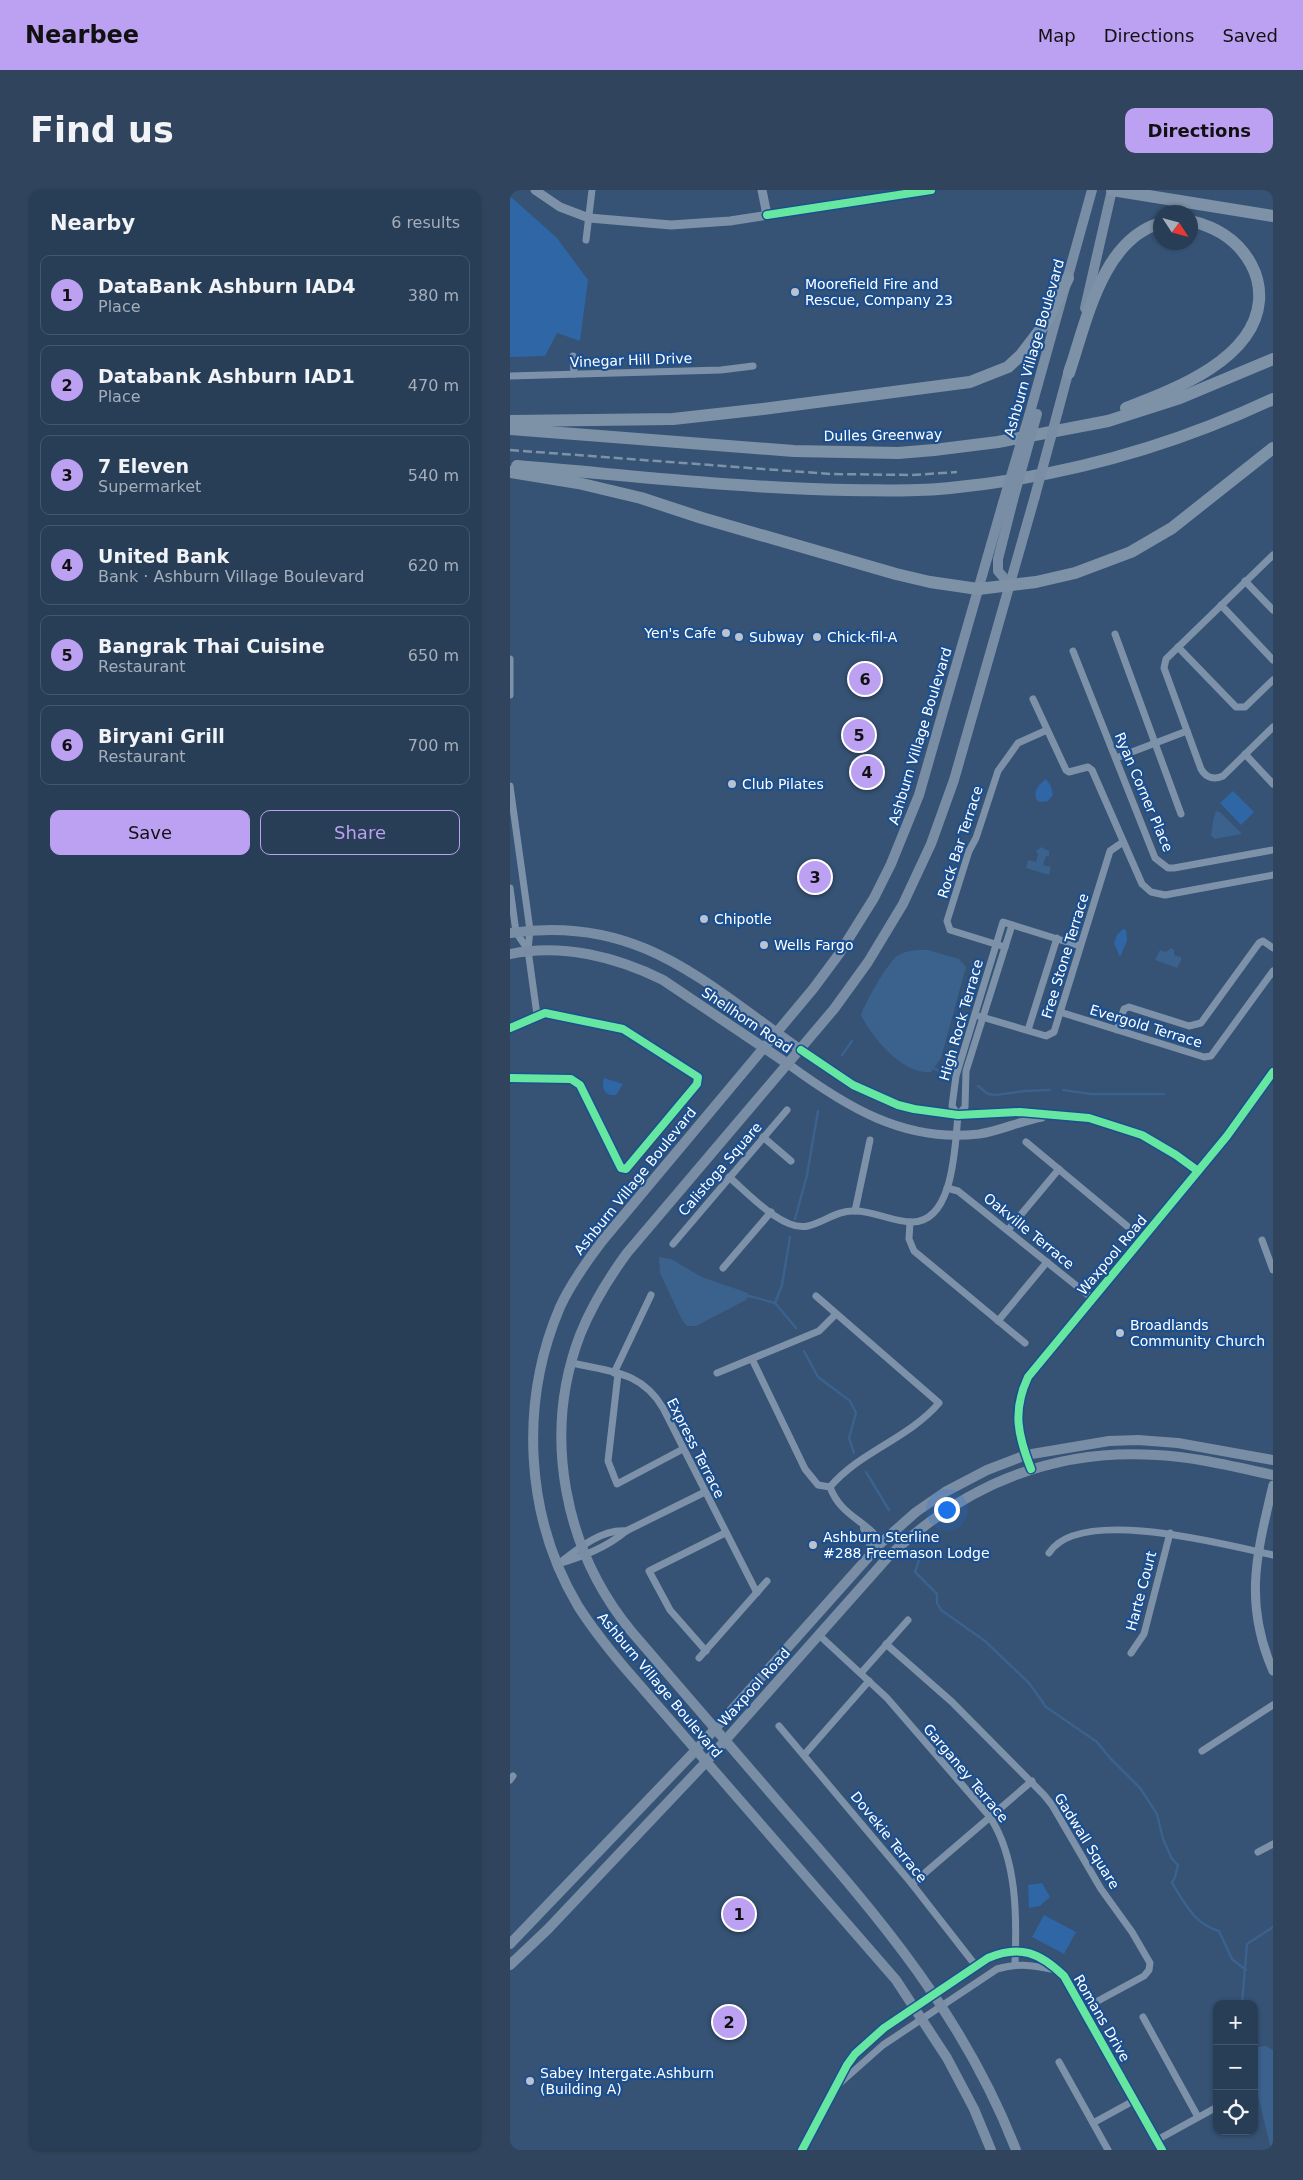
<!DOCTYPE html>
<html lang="en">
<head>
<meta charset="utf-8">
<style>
  :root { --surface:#283e57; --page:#30455d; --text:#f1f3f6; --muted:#a5aeba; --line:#44576d; --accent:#bca0f2 }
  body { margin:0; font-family:"DejaVu Sans",sans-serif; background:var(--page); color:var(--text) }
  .controls { position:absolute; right:15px; bottom:15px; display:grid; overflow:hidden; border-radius:10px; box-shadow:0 1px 4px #0004 }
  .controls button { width:45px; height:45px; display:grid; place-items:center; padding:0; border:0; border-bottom:1px solid var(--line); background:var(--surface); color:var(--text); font:25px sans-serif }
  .compass { position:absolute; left:643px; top:15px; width:45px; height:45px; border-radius:50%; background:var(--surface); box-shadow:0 1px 4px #0004; rotate:126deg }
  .you { position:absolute; left:436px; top:1319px; width:18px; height:18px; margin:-12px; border:4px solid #fff; border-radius:50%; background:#1a73e8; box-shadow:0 0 0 8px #1a73e833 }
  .badge { display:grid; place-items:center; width:32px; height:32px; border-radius:50%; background:var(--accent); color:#111; font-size:16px; font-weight:700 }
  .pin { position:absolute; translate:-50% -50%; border:2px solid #fff; box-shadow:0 1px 5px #0006 }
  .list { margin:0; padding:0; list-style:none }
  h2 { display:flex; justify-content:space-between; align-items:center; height:65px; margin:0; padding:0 20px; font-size:21px }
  h2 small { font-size:16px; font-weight:400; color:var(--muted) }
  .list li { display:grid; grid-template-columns:32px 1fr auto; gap:15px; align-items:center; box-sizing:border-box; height:80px; margin:0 10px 10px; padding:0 10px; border:1px solid var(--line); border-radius:10px }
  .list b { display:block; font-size:19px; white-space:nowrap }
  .list p { margin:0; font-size:16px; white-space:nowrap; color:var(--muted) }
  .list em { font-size:16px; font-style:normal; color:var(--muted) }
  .actions { display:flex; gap:10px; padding:15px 20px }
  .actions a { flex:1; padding:11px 0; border:1px solid var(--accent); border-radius:10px; text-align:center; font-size:18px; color:var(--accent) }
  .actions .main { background:var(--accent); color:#111 }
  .icon { flex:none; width:28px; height:28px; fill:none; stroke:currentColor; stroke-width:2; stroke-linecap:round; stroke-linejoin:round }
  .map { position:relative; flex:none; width:763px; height:1960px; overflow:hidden; border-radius:10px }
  header { display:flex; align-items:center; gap:30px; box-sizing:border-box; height:70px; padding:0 25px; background:var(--accent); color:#111 }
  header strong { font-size:24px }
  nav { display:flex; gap:28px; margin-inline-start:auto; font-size:18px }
  .intro { display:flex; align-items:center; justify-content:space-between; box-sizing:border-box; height:120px; padding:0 30px }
  h1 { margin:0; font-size:35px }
  .button { padding:12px 22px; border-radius:10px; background:var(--accent); color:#111; font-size:18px; font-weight:700 }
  main { display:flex; gap:30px; padding:0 30px }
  aside { flex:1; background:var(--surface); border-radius:10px; box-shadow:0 1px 4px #0004 }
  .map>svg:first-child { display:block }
  .green { fill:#2f66a5 }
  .water { fill:#3b618d }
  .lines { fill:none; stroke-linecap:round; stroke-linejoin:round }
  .stream { stroke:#3b618d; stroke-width:2.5 }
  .minor { stroke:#7d92a8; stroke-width:7 }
  .tertiary { stroke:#7d92a8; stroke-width:9 }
  .secondary { stroke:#798da4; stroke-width:10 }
  .motorway { stroke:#7e92a7; stroke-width:12 }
  .rail { stroke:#7e92a7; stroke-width:2.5; stroke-dasharray:9 4; stroke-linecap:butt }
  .secondary-bridge { stroke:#798da4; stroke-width:10 }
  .cycleway-casing { stroke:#1b4f8f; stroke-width:11 }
  .cycleway { stroke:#66e7a1; stroke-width:8 }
  .poi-dot { fill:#b9c2ce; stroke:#1b4f8f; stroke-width:2 }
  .labels { text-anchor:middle; stroke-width:4.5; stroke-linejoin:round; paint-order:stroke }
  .poi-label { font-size:14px; fill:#fff; stroke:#1b4f8f; text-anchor:start }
  .street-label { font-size:14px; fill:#fff; stroke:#1b4f8f }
</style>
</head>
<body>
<header>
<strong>Nearbee</strong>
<nav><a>Map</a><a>Directions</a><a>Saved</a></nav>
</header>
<div class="intro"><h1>Find us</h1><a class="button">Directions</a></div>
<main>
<aside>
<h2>Nearby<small>6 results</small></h2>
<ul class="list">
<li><span class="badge">1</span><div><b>DataBank Ashburn IAD4</b><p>Place</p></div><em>380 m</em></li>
<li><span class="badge">2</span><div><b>Databank Ashburn IAD1</b><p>Place</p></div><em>470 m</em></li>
<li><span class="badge">3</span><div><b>7 Eleven</b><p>Supermarket</p></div><em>540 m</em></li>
<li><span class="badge">4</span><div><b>United Bank</b><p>Bank · Ashburn Village Boulevard</p></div><em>620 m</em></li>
<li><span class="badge">5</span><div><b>Bangrak Thai Cuisine</b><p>Restaurant</p></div><em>650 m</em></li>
<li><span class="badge">6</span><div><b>Biryani Grill</b><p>Restaurant</p></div><em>700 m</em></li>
</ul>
<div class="actions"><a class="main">Save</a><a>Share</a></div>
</aside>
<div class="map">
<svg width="763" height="1960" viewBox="0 0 763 1960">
  <rect width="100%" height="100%" fill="#365274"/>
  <!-- green -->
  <g class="green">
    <polygon points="0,6 47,48 78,90 70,151 47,143 35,166 0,167"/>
    <path d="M536,589L541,596L543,605L538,611L529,612L526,609C524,600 528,595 536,589Z"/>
    <polygon points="723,601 744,622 731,635 710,613"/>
    <polygon points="613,739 616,740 617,751 610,767 604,753 607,745"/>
    <path d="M94,888L113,894L106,905H100C92,902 92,895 94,888Z"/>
    <polygon points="532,1693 540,1707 530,1716 519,1718 518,1695"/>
    <polygon points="534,1725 566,1742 554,1764 522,1747"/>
  </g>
  <!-- water -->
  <g class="water">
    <polygon points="706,621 710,622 732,644 705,649 701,646 703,631"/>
    <polygon points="531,657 539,661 539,667 536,666 533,675 541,677 539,685 516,678 518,670 526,672 528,664 526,661"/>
    <polygon points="661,758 664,760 664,765 671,767 671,771 667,778 645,770 650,760 656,762"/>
    <path d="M418,760L449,769L456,777L431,868L421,882C393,885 362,848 351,825C355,812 377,774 387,766C395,760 408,760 418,760Z"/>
    <polygon points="149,1067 161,1069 192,1087 238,1103 239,1106 236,1110 186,1136 177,1136 172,1130 150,1083"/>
    <polygon points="744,1853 747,1857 756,1856 763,1860 763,1960 761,1960 744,1888"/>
  </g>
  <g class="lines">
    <!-- stream -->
    <g class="stream">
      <polyline points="332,865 342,851"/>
      <polyline points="423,878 433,883"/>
      <polyline points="468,896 478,904 485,905 515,901 540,900"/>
      <polyline points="553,900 581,904 654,904"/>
      <polyline points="285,1029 297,985 308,921"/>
      <polyline points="239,1106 265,1113 286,1138"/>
      <polyline points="265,1113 272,1095 280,1047"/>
      <polyline points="294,1161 308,1187 340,1211 346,1223 339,1248 344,1263"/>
      <polyline points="356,1282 379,1320"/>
      <path d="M408,1363L409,1370L405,1382L427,1404V1413L431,1420L475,1451L519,1493L536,1517L587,1552L600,1568L630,1598L647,1624L653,1649L662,1669L668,1675L665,1687L662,1693C675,1713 684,1734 709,1741L722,1769L736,1780"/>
      <polyline points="732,1814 737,1754 763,1737"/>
    </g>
    <!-- minor -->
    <g class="minor">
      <polyline points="76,50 82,0"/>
      <polyline points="63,166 64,184"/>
      <polyline points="0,186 211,180 243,176"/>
      <path d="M763,365L656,469L654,478L691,579C696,588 704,590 713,586L763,537"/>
      <polyline points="735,391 763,420"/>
      <polyline points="711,415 763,470"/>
      <polyline points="605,444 671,624"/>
      <polyline points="668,457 726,517 735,517 763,490"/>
      <polyline points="563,461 645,668 658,678 664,678 763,660"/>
      <polyline points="0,469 0,505"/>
      <polyline points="523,509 556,580 559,582 578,577 582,580 632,694 641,702 655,705 763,685"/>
      <polyline points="735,564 763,594"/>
      <polyline points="606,568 677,541"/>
      <polyline points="0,596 20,740 18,760"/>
      <polyline points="0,698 6,742 18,760 27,825"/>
      <polyline points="495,757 440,740 437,731 459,661 466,648 488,581 508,553 537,540"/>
      <polyline points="550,822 694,867 701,866 763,781"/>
      <polyline points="465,825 536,846 544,842 600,661 613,652"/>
      <polyline points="0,838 35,823 113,839 188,887 187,894 116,979 111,978 70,895 61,889 0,888"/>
      <polyline points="518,840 547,748"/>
      <polyline points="607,840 614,819 619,817 679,836 691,833 749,753 753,751 763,758"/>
      <polyline points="448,925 442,916 446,886 493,732 570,756"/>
      <polyline points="448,925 455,917 456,881 502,735"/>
      <polyline points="253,947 281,971"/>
      <polyline points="516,952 617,1036"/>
      <path d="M219,987C238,1003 273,1042 298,1036C314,1032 328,1020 345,1021C364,1021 383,1032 402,1032C444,1032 445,955 448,925"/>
      <polyline points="437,998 448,1001 583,1109"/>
      <polyline points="345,1021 360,950"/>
      <polyline points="400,1032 399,1049 404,1061 515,1153"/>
      <polyline points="498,1040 549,979"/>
      <polyline points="752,1050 763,1080"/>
      <polyline points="163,1054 277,920"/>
      <polyline points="213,1078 261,1022"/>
      <path d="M306,1106L429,1213C398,1249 349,1262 320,1297"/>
      <polyline points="488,1131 537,1072"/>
      <path d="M242,1169L295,1279L308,1295L320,1297C331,1327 357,1330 371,1353"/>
      <path d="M62,1173C101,1182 131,1181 153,1218L247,1403"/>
      <polyline points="104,1183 141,1105"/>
      <polyline points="207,1183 309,1141 326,1124"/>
      <polyline points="108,1184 98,1271 107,1294 173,1259"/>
      <path d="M539,1363C569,1315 717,1355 763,1365"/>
      <path d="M52,1371C70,1357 93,1339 116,1341"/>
      <path d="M48,1374C71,1367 96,1358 116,1341L195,1302"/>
      <path d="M309,1445L377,1508L480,1627C507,1669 507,1726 505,1774"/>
      <polyline points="376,1454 442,1512 534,1605 542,1615 591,1699 622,1742 640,1773 639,1780 634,1786 573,1819"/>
      <polyline points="196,1461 160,1420 139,1381 215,1343"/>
      <polyline points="621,1463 634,1444 660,1343"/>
      <polyline points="189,1468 257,1391"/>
      <polyline points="351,1483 398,1430"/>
      <polyline points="269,1536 402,1694 466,1776"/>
      <polyline points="692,1561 763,1515"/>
      <polyline points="294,1565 359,1491"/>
      <polyline points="0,1590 3,1586"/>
      <polyline points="748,1662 763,1654"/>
      <polyline points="402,1694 522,1591"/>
      <polyline points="633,1827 688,1927"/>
      <polyline points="549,1872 598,1960"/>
      <path d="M329,1894L373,1855L487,1779C513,1772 522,1776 548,1780"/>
      <polyline points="583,1933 625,1910"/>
      <polyline points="647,1950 707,1917"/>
      <path d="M292,1960L337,1875L345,1864L374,1838L478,1768C510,1754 530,1763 554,1786L652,1960"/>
    </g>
    <!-- tertiary -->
    <g class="tertiary">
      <polyline points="25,0 50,17 79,28 161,35 220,31 421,0"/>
      <polyline points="252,0 257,25"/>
      <polyline points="291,860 343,895 388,915 404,919 448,925 510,922 579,928 632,945 666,965 688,981"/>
      <path d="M278,874C335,916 394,953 469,944C490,941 510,931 532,927"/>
      <path d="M521,1279C508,1246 502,1221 518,1187L717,946L763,882"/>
      <path d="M763,1295C747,1363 733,1412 763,1481"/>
    </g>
    <!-- secondary -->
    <g class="secondary">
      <polyline points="575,118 602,0"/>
      <polyline points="548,221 560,176"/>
      <polyline points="519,226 582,0"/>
      <polyline points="500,395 488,381 488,369 503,310"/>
      <path d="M0,743C129,724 193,792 291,860"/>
      <path d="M0,764C52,753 107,767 153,790L278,874"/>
      <polyline points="355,1338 362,1350 360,1364"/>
      <polyline points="0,1754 186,1560 371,1353 406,1322 435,1302 477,1280 516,1265 599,1251 628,1250 668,1253 763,1270"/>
      <path d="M0,1775L38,1739L196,1572L378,1367C453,1296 543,1258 647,1265C686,1267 725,1277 763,1285"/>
      <path d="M481,1960L464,1919L437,1868L386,1790L114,1477C98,1458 82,1438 68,1416C15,1327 9,1213 50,1117C61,1093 77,1071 93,1050L303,799L329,764L364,708L381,674L409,605L493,313"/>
      <path d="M506,1960C454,1826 370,1728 276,1621C224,1561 173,1501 121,1441C54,1359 32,1245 70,1145C82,1115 98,1089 117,1063L324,819L358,772L393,714L421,654L444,590L525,306"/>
    </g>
    <!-- motorway -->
    <g class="motorway">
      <polyline points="602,0 763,26"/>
      <path d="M559,183C576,133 592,49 651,33"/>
      <path d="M616,218C663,200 744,170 749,111C750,98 747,85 741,74C728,50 706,37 681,31"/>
      <polyline points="0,231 163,229 253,219 460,192 498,177 511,165 537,131 558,88"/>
      <polyline points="0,239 284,261 388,263 424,260 488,252 598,231 670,208 763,169"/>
      <path d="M7,276C117,285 226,298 336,300C370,300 405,302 440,298C552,287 661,257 763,209"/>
      <polyline points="0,282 68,293 131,308 192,328 386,384 420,392 468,399 526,392 565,383 621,362 662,338 763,258"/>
    </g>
    <!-- rail -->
    <polyline class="rail" points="0,260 320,284 402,285 447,282"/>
    <!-- secondary-bridge -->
    <g class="secondary-bridge">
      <polyline points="525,306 548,221"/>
      <polyline points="503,310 527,224"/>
      <polyline points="493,313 519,226"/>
    </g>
    <!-- cycleway casing -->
    <g class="cycleway-casing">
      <g id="cycleway">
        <polyline points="257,25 421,0"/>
        <polyline points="0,838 35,823 113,839 188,887 187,894 116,979 111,978 70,895 61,889 0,888"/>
        <polyline points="291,860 343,895 388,915 404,919 448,925 510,922 579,928 632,945 666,965 688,981"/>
        <path d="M521,1279C508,1246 502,1221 518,1187L717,946L763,882"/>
        <path d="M292,1960L337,1875L345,1864L374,1838L478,1768C510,1754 530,1763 554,1786L652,1960"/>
      </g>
    </g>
    <!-- cycleway -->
    <use href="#cycleway" class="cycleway"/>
  </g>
  <!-- markers -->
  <g class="poi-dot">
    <circle cx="285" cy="102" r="5"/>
    <circle cx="216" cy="443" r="5"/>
    <circle cx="229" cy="447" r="5"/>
    <circle cx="307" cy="447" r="5"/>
    <circle cx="222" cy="594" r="5"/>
    <circle cx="194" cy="729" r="5"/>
    <circle cx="254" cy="755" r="5"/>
    <circle cx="610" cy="1143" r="5"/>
    <circle cx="303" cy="1355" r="5"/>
    <circle cx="20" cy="1891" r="5"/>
  </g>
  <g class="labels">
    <!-- poi labels -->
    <g class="poi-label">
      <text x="295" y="99">Moorefield Fire and<tspan x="295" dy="16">Rescue, Company 23</tspan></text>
      <text x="206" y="448" text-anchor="end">Yen's Cafe</text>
      <text x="239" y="452">Subway</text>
      <text x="317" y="452">Chick-fil-A</text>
      <text x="232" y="599">Club Pilates</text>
      <text x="204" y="734">Chipotle</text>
      <text x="264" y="760">Wells Fargo</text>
      <text x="620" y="1140">Broadlands<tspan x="620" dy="16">Community Church</tspan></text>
      <text x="313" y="1352">Ashburn Sterline<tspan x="313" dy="16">#288 Freemason Lodge</tspan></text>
      <text x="30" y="1888">Sabey Intergate.Ashburn<tspan x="30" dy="16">(Building A)</tspan></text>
    </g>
    <!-- street labels -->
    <g class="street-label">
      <text transform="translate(524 158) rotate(-74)" y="5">Ashburn Village Boulevard</text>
      <text transform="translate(121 170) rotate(-2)" y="5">Vinegar Hill Drive</text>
      <text transform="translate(373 245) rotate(-1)" y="5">Dulles Greenway</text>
      <text transform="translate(410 546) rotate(-73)" y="5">Ashburn Village Boulevard</text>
      <text transform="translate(634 602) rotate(67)" y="5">Ryan Corner Place</text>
      <text transform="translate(450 652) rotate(-72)" y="5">Rock Bar Terrace</text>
      <text transform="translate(555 766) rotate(-73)" y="5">Free Stone Terrace</text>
      <text transform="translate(237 830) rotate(34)" y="5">Shellhorn Road</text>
      <text transform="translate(451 830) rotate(-74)" y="5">High Rock Terrace</text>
      <text transform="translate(636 836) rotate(17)" y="5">Evergold Terrace</text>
      <text transform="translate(210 979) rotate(-49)" y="5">Calistoga Square</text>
      <text transform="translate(125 991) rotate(-51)" y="5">Ashburn Village Boulevard</text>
      <text transform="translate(519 1041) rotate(39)" y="5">Oakville Terrace</text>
      <text transform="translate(602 1065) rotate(-50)" y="5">Waxpool Road</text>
      <text transform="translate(186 1258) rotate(63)" y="5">Express Terrace</text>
      <text transform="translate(631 1401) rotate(-75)" y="5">Harte Court</text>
      <text transform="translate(150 1495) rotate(50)" y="5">Ashburn Village Boulevard</text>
      <text transform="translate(244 1497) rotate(-48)" y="5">Waxpool Road</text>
      <text transform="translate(456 1583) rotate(50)" y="5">Garganey Terrace</text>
      <text transform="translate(379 1647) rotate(51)" y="5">Dovekie Terrace</text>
      <text transform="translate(577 1651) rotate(58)" y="5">Gadwall Square</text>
      <text transform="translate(592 1828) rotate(60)" y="5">Romans Drive</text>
    </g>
  </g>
</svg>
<div class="controls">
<button>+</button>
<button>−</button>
<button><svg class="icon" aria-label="locate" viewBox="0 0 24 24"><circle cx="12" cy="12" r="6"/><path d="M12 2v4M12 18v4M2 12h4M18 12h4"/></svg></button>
</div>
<svg class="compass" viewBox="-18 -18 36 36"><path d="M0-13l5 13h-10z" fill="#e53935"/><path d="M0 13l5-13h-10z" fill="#a5aeba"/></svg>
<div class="you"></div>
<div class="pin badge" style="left:229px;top:1724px">1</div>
<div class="pin badge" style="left:219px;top:1832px">2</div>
<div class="pin badge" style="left:305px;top:687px">3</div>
<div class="pin badge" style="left:357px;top:582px">4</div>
<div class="pin badge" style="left:349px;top:545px">5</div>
<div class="pin badge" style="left:355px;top:489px">6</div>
</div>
</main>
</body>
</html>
